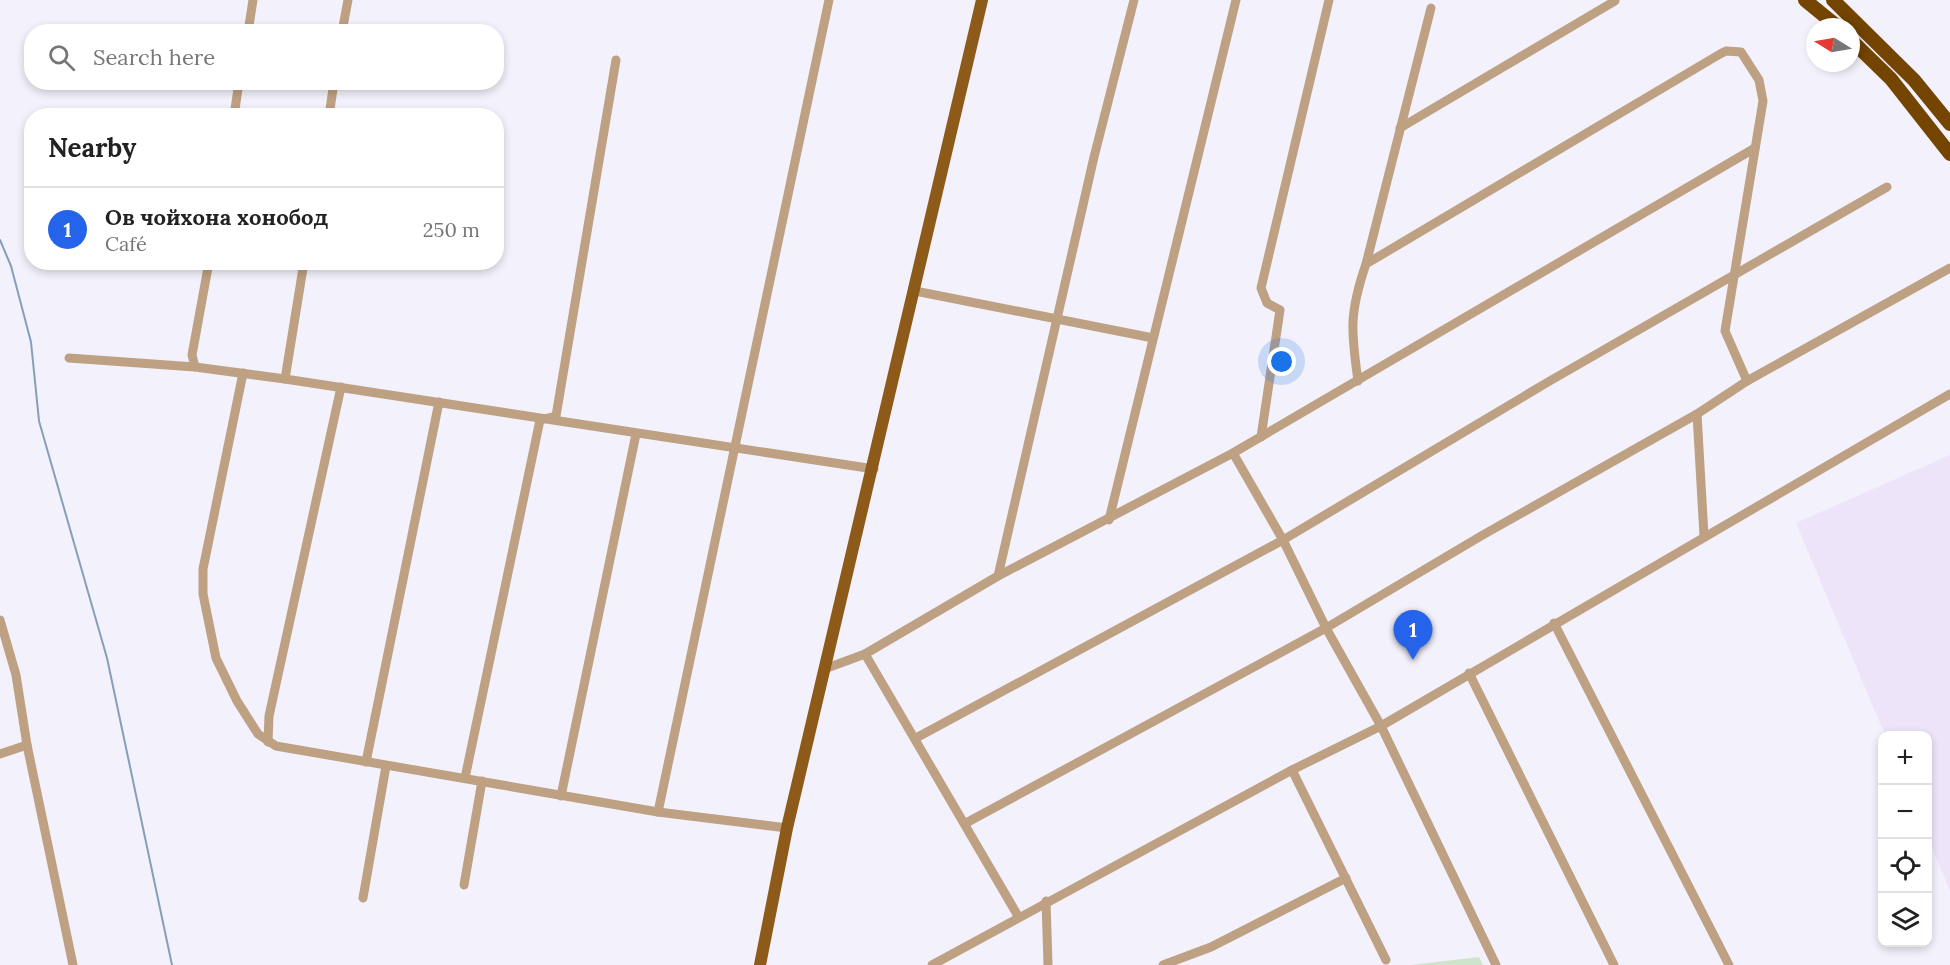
<!DOCTYPE html>
<html lang="en">
<head>
<meta charset="utf-8">
<style>
  :root { --surface:#fff; --page:#f6f6f6; --text:#222; --muted:#767676; --line:#e0e0e0; --accent:#2563eb }
  body { margin:0; font-family:Lora,serif; background:var(--page); color:var(--text) }
  .controls { position:absolute; right:18px; bottom:18px; display:grid; overflow:hidden; border-radius:12px; box-shadow:0 3px 9px #0003 }
  .controls button { width:54px; height:54px; display:grid; place-items:center; padding:0; border:0; border-bottom:2px solid var(--line); background:var(--surface); color:var(--text); font:30px sans-serif }
  .compass { position:absolute; left:1806px; top:18px; width:54px; height:54px; border-radius:50%; background:var(--surface); box-shadow:0 3px 9px #0003; rotate:281deg }
  .you { position:absolute; left:1282px; top:362px; width:21px; height:21px; margin:-15px; border:4px solid #fff; border-radius:50%; background:#1a73e8; box-shadow:0 0 0 9px #1a73e833 }
  .badge { display:grid; place-items:center; width:39px; height:39px; border-radius:50%; background:var(--accent); color:#fff; font-size:20px; font-weight:700 }
  .pin { position:absolute; translate:-50% -50px; filter:drop-shadow(0 2px 3px #0008) }
  .pin::after { content:''; position:absolute; top:32px; width:21px; height:18px; background:inherit; clip-path:polygon(0 0,100% 0,50% 100%) }
  .list { margin:0; padding:0; list-style:none }
  h2 { display:flex; justify-content:space-between; align-items:center; height:78px; margin:0; padding:0 24px; font-size:26px }
  h2 small { font-size:20px; font-weight:400; color:var(--muted) }
  .list li { display:grid; grid-template-columns:39px 1fr auto; gap:18px; align-items:center; box-sizing:border-box; height:84px; padding:0 24px; border-top:2px solid var(--line) }
  .list b { display:block; font-size:22px; white-space:nowrap }
  .list p { margin:0; font-size:20px; white-space:nowrap; color:var(--muted) }
  .list em { font-size:20px; font-style:normal; color:var(--muted) }
  .icon { flex:none; width:33px; height:33px; fill:none; stroke:currentColor; stroke-width:2; stroke-linecap:round; stroke-linejoin:round }
  .map { position:relative; flex:none; width:1950px; height:965px; overflow:hidden }
  .search { position:absolute; background:var(--surface); box-shadow:0 3px 9px #0003; left:24px; top:24px; width:480px; height:66px; display:flex; align-items:center; gap:15px; box-sizing:border-box; padding:0 21px; border-radius:24px; color:var(--muted); font-size:22px }
  .panel { position:absolute; background:var(--surface); box-shadow:0 3px 9px #0003; left:24px; top:108px; width:480px; height:162px; border-radius:24px }
  .map>svg:first-child { display:block }
  .industrial { fill:#ede4fa }
  .green { fill:#cee4cb }
  .lines { fill:none; stroke-linecap:round; stroke-linejoin:round }
  .stream { stroke:#879eb9; stroke-width:2 }
  .minor { stroke:#bea082; stroke-width:9 }
  .major { stroke:#8e5a19; stroke-width:12 }
  .highway { stroke:#744500; stroke-width:14 }
</style>
</head>
<body>
<div class="map">
<svg width="1950" height="965" viewBox="0 0 1950 965">
  <rect width="100%" height="100%" fill="#f3f1fb"/>
  <!-- industrial -->
  <polygon class="industrial" points="1950,455 1950,891 1928,838 1928,736 1885,735 1796,523"/>
  <!-- green -->
  <polygon class="green" points="1479,957 1483,965 1411,965"/>
  <g class="lines">
    <!-- stream -->
    <polyline class="stream" points="0,240 11,266 31,342 39,421 107,658 172,965"/>
    <!-- minor -->
    <g class="minor">
      <polyline points="248,32 253,0"/>
      <polyline points="342,32 348,0"/>
      <polyline points="234,116 239,82"/>
      <polyline points="329,116 334,82"/>
      <polyline points="1400,128 1615,1"/>
      <polyline points="1366,264 1431,8"/>
      <polyline points="915,291 1153,338"/>
      <polyline points="69,358 195,367 285,379 874,469"/>
      <polyline points="195,367 192,355 209,262"/>
      <polyline points="243,373 203,569 203,594 216,658 237,701 258,734 276,746 658,812 787,828"/>
      <polyline points="285,379 304,262"/>
      <path d="M1358,381C1351,331 1349,313 1366,264L1720,54L1726,51L1741,52L1759,80L1763,101L1725,331L1747,381"/>
      <polyline points="1697,414 1704,536"/>
      <polyline points="1261,437 1280,310 1267,303 1261,288 1329,0"/>
      <polyline points="1233,453 1283,540 1326,628 1381,726 1496,965"/>
      <polyline points="1109,520 1236,0"/>
      <polyline points="998,576 1094,157 1134,0"/>
      <polyline points="0,620 16,675 27,745 73,965"/>
      <polyline points="1554,623 1729,965"/>
      <polyline points="865,654 998,576 1233,453 1755,148"/>
      <polyline points="827,668 865,654 1018,916"/>
      <polyline points="1469,673 1614,965"/>
      <polyline points="916,738 1283,540 1548,382 1887,187"/>
      <polyline points="268,742 269,716 341,387"/>
      <polyline points="0,754 27,745"/>
      <polyline points="366,762 439,402"/>
      <polyline points="1292,770 1386,960"/>
      <polyline points="465,778 540,420 556,416 616,60"/>
      <polyline points="561,796 636,434"/>
      <polyline points="658,812 829,0"/>
      <polyline points="966,823 1326,628 1481,536 1697,414 1747,381 1950,268"/>
      <polyline points="464,885 482,781"/>
      <polyline points="363,898 386,766"/>
      <polyline points="1046,901 1048,965"/>
      <polyline points="932,965 1292,770 1381,726 1950,394"/>
      <polyline points="1163,965 1211,947 1346,878"/>
    </g>
    <!-- major -->
    <polyline class="major" points="760,965 787,828 982,0"/>
    <!-- highway -->
    <g class="highway">
      <polyline points="1805,0 1838,27"/>
      <polyline points="1833,0 1914,80 1950,124"/>
      <polyline points="1851,40 1891,79 1950,154"/>
    </g>
  </g>
</svg>
<div class="controls">
<button>+</button>
<button>−</button>
<button><svg class="icon" aria-label="locate" viewBox="0 0 24 24"><circle cx="12" cy="12" r="6"/><path d="M12 2v4M12 18v4M2 12h4M18 12h4"/></svg></button>
<button><svg class="icon" aria-label="layers" viewBox="0 0 24 24"><path d="M12 4l9 5-9 5-9-5zM3 14l9 5 9-5"/></svg></button>
</div>
<svg class="compass" viewBox="-18 -18 36 36"><path d="M0-13l5 13h-10z" fill="#e53935"/><path d="M0 13l5-13h-10z" fill="#767676"/></svg>
<div class="you"></div>
<div class="pin badge" style="left:1413px;top:660px">1</div>
<div class="search"><svg class="icon" aria-label="search" viewBox="0 0 24 24"><circle cx="10" cy="10" r="6"/><path d="M15 15l6 6"/></svg>Search here</div>
<section class="panel">
<h2>Nearby<small></small></h2>
<ul class="list">
<li><span class="badge">1</span><div><b>Ов чойхона хонобод</b><p>Café</p></div><em>250 m</em></li>
</ul>
</section>
</div>
</body>
</html>
